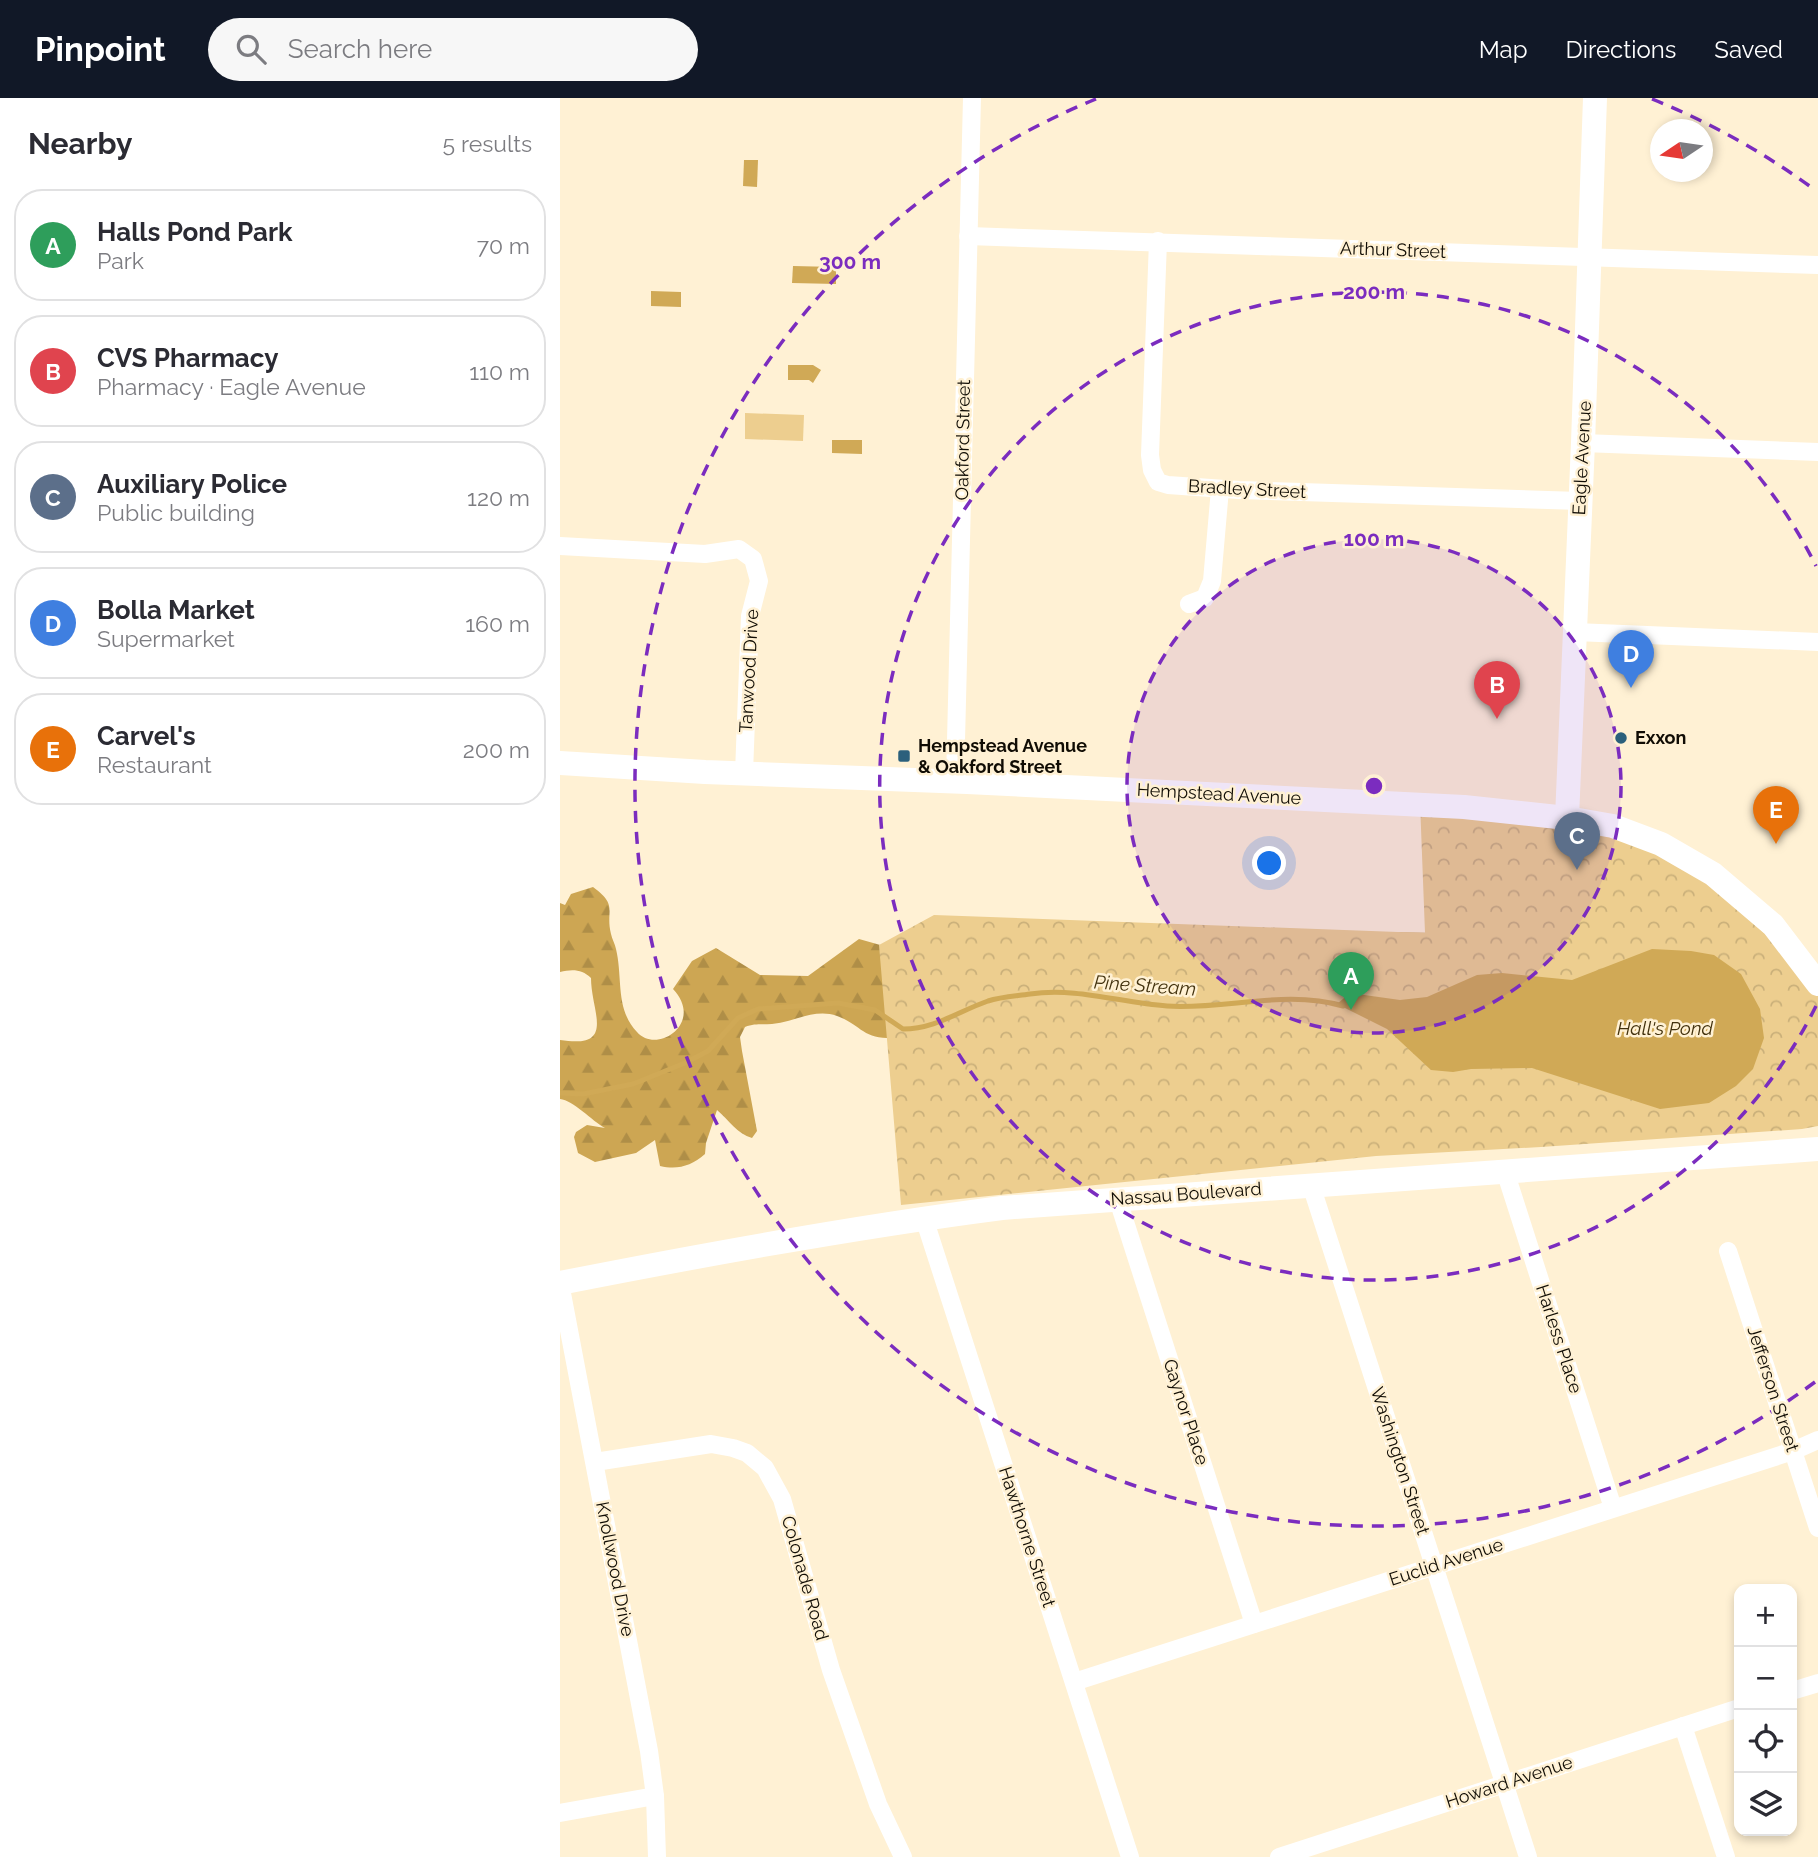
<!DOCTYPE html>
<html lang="en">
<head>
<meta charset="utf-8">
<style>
  :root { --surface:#fff; --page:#f7f7f7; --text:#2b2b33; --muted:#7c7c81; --line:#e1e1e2; --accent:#111827 }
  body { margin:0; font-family:Raleway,sans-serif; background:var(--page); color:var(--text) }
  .controls { position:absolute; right:21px; bottom:21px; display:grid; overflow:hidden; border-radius:14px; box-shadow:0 4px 10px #0003 }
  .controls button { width:63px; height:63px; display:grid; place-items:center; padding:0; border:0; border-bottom:2px solid var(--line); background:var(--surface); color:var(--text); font:35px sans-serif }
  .compass { position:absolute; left:1090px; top:21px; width:63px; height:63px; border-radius:50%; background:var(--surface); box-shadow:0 4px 10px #0003; rotate:257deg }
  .you { position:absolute; left:710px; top:766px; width:24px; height:24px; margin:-18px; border:5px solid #fff; border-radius:50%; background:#1a73e8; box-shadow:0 0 0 10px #1a73e833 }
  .badge { display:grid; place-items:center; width:46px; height:46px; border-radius:50%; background:var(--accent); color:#fff; font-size:23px; font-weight:700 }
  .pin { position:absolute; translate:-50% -58px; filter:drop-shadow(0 2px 4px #0008) }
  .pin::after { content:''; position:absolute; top:37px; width:24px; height:21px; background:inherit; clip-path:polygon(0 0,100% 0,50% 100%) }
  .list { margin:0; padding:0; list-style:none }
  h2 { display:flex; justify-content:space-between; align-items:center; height:91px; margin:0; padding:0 28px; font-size:30px }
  h2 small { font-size:23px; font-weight:400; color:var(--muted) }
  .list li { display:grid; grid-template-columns:46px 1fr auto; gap:21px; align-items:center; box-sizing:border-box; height:112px; margin:0 14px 14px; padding:0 14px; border:2px solid var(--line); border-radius:28px }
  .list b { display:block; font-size:26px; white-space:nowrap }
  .list p { margin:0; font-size:23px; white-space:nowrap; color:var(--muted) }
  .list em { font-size:23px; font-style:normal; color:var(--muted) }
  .icon { flex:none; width:38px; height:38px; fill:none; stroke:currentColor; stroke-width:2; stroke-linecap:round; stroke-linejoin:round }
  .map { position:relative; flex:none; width:1258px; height:1759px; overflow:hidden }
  header { display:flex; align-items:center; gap:42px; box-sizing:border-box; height:98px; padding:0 35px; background:var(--accent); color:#fff }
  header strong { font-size:33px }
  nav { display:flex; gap:38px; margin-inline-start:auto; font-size:24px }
  .search { width:490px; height:63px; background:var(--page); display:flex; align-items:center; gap:18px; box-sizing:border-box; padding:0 24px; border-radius:38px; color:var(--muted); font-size:26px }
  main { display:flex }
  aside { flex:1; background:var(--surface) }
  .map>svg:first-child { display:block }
  .forest { fill:url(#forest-firs) }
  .park { fill:url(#park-crowns) }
  .garden { fill:#edce8f }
  .water { fill:#d0a956 }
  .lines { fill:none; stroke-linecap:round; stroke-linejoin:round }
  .stream { stroke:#d0a956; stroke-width:5 }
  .street { stroke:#fff; stroke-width:18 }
  .secondary { stroke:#fff; stroke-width:24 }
  .ring { fill:none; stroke:#7b2cbf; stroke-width:3.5; stroke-dasharray:12 9 }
  .poi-dot { fill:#2b607c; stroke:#fff1d4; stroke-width:2.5 }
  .labels { text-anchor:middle; stroke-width:5; stroke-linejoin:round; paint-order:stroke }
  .street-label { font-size:18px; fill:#100c04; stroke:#fff1d4 }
  .poi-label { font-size:18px; font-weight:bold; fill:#100c04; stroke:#fff1d4; text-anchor:start }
  .water-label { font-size:19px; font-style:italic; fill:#43320e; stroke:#fff1d4 }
  .centre { fill:#7b2cbf; stroke:#fff1d4; stroke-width:3.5 }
  .ring-label { font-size:21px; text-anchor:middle; font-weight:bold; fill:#7b2cbf; stroke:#fff1d4; stroke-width:5; stroke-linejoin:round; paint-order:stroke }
</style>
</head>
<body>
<header>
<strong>Pinpoint</strong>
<div class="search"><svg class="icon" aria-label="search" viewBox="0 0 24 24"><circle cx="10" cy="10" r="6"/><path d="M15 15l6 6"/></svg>Search here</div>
<nav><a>Map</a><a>Directions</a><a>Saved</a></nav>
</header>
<main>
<aside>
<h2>Nearby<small>5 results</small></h2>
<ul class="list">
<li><span class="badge" style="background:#2e9e5b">A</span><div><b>Halls Pond Park</b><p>Park</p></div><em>70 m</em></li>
<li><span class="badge" style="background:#e0444e">B</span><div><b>CVS Pharmacy</b><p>Pharmacy · Eagle Avenue</p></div><em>110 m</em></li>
<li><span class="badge" style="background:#5c6f8a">C</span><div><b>Auxiliary Police</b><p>Public building</p></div><em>120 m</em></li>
<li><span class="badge" style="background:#3f7fe0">D</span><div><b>Bolla Market</b><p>Supermarket</p></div><em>160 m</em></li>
<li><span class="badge" style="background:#e8710a">E</span><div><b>Carvel's</b><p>Restaurant</p></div><em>200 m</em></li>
</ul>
</aside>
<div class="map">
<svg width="1258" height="1759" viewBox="0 0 1258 1759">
  <defs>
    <pattern id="forest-firs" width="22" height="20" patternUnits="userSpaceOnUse" patternTransform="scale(1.75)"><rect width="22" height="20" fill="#cda653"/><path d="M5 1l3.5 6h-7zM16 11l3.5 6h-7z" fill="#af8e47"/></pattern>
    <pattern id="park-crowns" width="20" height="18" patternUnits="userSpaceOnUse" patternTransform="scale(1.75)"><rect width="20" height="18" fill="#edce8f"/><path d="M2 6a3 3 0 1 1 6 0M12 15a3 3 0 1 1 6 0" fill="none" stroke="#cab07a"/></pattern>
  </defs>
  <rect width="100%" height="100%" fill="#fff1d4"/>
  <!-- forest -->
  <path class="forest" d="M33,789C59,808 45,812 51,836C52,841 55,846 56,851C63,880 55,911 77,934C97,957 145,925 113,891L132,863L156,850L200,877L248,878L299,841L345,854L675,832L885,835L335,952L327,940C303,940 298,925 277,918C255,910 234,924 212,926C202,927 195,925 185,929L180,939L182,953L197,1033L192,1040C177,1036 169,1022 157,1012L146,1045L145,1056C131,1068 118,1072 100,1068L95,1042L76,1055L35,1064L18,1055L14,1039L16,1034L27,1027L45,1030C32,1023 13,1002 0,1001V942C57,951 31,914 31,880C22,871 12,871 0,874V805L5,807L11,796Z"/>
  <!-- park -->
  <polygon class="park" points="860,704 1105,745 1258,884 1258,1028 1242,1031 981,1049 816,1058 341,1107 319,847 374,817 865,835"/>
  <!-- garden -->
  <polygon class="garden" points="185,315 244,317 243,343 185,341"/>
  <!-- water -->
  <g class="water">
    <polygon points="184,62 198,62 197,89 183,88"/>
    <polygon points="233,168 276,169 276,186 232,185"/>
    <polygon points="91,193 121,194 121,209 91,208"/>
    <polygon points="228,267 253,267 261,272 253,285 249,282 228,282"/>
    <polygon points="272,342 302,342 302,356 272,355"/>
    <polygon points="1092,851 1131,853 1154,857 1181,876 1200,911 1204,940 1193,971 1176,988 1149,1005 1100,1011 972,970 911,971 893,974 871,972 827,931 777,906 790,895 840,902 867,899 917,877 942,875 1012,882"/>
  </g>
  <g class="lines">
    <!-- stream -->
    <path class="stream" d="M0,995L23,996L73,986L125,965L148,953L178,920L198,911L278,905L315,912L343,931C375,931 399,913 428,903C441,899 457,898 470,896C517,889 561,905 607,908C665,912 726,891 783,908"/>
    <!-- street -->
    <g class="street">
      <polyline points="408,138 1258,167"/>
      <polyline points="598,143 590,357 592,372 598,384 608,387 679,392 1020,403"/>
      <polyline points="1023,345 1258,354"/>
      <polyline points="0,448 145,456 179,451 193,461 199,483 190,518 184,675"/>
      <polyline points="629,506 645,500 652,483 660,391"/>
      <polyline points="1015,534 1258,544"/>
      <polyline points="395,683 412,0"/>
      <polyline points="945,1073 1053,1410"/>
      <polyline points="751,1087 968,1759"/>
      <polyline points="558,1102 694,1526"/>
      <polyline points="364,1120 570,1759"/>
      <polyline points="1168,1153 1258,1430"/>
      <polyline points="0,1185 89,1653 95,1698 97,1759"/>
      <polyline points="35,1364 151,1346 173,1350 187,1355 205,1370 222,1401 271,1572 318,1706 343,1759"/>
      <polyline points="514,1584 1233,1353 1258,1342"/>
      <polyline points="1232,1593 1258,1585"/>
      <polyline points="1123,1628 1166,1759"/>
      <polyline points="0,1715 95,1698"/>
      <polyline points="719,1759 1179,1610"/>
    </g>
    <!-- secondary -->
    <g class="secondary">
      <polyline points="0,665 145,674 407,684 904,709 1007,720 1053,728 1101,746 1153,776 1213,827 1258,886"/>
      <polyline points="1007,720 1023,345 1035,0"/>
      <path d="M0,1185C147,1156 294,1129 442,1110L1258,1051"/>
    </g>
  </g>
  <!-- distance rings -->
  <circle cx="814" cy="688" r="247" fill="#7b2cbf" fill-opacity=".12"/>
  <g class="ring">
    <circle cx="814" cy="688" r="247"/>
    <path d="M1256 908A494 494 0 1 1 1256 468"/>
    <path d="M1255 1284A741 741 0 1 1 536 1M1092 1A741 741 0 0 1 1255 92"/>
  </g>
  <!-- markers -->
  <g class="poi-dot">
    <circle cx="1061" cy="640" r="7"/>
    <rect x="337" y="651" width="14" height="14" rx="3.5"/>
  </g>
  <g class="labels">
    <!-- street labels -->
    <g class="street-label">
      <text transform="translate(833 152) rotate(2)" y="6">Arthur Street</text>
      <text transform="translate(403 342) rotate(-89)" y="6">Oakford Street</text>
      <text transform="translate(1022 360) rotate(-87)" y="6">Eagle Avenue</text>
      <text transform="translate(687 391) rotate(3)" y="6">Bradley Street</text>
      <text transform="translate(189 573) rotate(-87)" y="6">Tanwood Drive</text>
      <text transform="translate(659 696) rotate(3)" y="6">Hempstead Avenue</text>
      <text transform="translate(626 1096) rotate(-4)" y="6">Nassau Boulevard</text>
      <text transform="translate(999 1241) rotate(72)" y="6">Harless Place</text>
      <text transform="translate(1213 1291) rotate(72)" y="6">Jefferson Street</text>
      <text transform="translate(626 1314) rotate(72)" y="6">Gaynor Place</text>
      <text transform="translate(840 1363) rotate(72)" y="6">Washington Street</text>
      <text transform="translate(467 1439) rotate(72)" y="6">Hawthorne Street</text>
      <text transform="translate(886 1464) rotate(-18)" y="6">Euclid Avenue</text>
      <text transform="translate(55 1471) rotate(79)" y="6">Knollwood Drive</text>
      <text transform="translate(245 1480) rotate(74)" y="6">Colonade Road</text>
      <text transform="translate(949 1684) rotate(-18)" y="6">Howard Avenue</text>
    </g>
    <!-- poi labels -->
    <g class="poi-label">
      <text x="1075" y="646">Exxon</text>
      <text x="358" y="654">Hempstead Avenue<tspan x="358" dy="21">&amp; Oakford Street</tspan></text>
    </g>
    <!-- water labels -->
    <g class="water-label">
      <text transform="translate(585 887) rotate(4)" y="7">Pine Stream</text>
      <text x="1105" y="937">Hall's Pond</text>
    </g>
  </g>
  <circle cx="814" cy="688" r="10" class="centre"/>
  <g class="ring-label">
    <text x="290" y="171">300 m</text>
    <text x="814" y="201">200 m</text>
    <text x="814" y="448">100 m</text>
  </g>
</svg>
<div class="controls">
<button>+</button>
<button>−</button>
<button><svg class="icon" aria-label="locate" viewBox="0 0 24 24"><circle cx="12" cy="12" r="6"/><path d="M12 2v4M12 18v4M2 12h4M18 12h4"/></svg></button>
<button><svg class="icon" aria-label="layers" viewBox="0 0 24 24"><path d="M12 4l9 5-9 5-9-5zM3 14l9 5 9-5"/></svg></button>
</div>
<svg class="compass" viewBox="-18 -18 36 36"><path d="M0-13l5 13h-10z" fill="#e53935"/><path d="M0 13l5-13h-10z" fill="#7c7c81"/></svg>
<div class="you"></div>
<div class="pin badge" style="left:791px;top:912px;background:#2e9e5b">A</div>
<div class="pin badge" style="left:937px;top:621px;background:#e0444e">B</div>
<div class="pin badge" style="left:1017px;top:772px;background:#5c6f8a">C</div>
<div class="pin badge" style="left:1071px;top:590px;background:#3f7fe0">D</div>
<div class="pin badge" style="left:1216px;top:746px;background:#e8710a">E</div>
</div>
</main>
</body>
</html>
